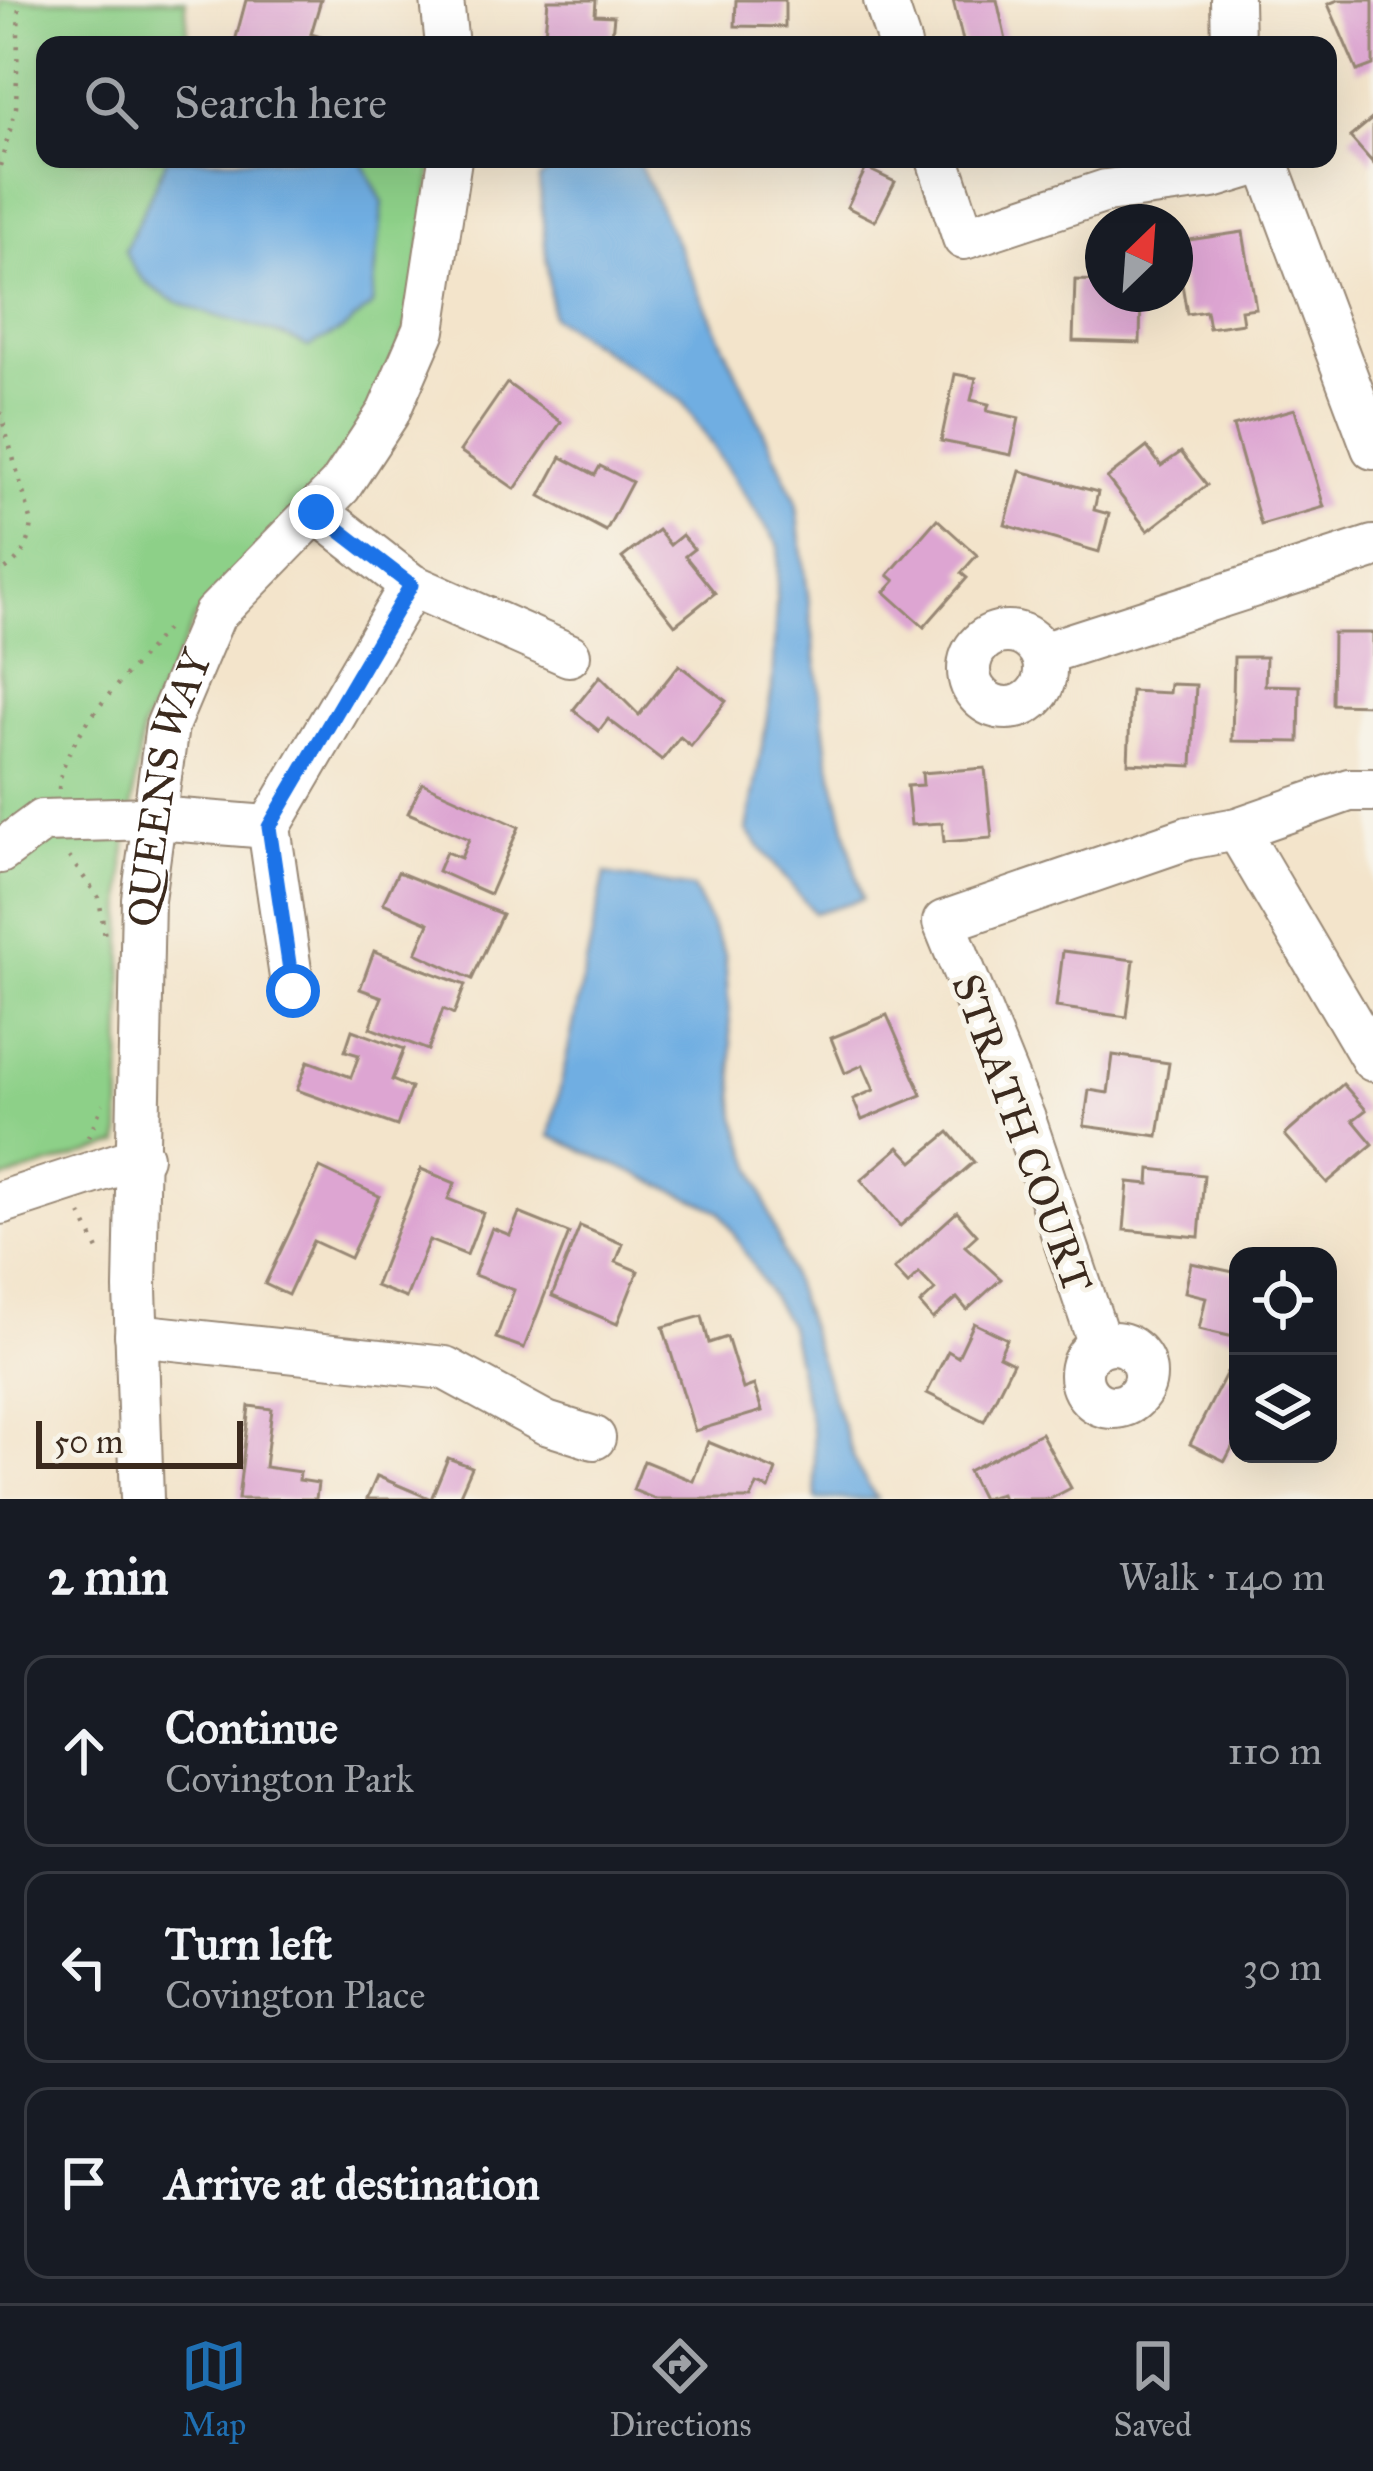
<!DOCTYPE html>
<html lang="en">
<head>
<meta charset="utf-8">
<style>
  :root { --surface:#171b24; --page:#20242c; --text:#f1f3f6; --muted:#9ea1a6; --line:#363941; --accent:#1f6fb2 }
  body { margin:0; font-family:"IM FELL Great Primer",serif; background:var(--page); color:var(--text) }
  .controls { position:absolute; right:36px; bottom:36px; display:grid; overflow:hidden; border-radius:24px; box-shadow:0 12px 48px #0002 }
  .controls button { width:108px; height:108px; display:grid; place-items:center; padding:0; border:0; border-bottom:3px solid var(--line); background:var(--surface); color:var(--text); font:60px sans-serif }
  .compass { position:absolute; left:1085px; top:204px; width:108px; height:108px; border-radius:50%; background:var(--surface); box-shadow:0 12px 48px #0002; rotate:25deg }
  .scale { position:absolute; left:36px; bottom:30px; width:207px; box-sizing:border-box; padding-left:12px; border:6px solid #3b2a1e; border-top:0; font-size:33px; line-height:42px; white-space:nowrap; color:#3b2a1e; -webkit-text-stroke:9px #f7f3e8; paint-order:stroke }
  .stop { position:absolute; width:36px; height:36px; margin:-27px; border:9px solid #1a73e8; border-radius:50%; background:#fff }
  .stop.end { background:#1a73e8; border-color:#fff; box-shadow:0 3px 12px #0008 }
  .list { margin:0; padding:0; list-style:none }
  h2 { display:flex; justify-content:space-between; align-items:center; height:156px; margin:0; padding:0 48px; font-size:51px }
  h2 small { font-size:39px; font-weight:400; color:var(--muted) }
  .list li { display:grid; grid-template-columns:78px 1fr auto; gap:36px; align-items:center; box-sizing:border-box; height:192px; margin:0 24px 24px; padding:0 24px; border:3px solid var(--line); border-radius:24px }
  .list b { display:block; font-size:45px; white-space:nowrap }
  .list p { margin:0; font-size:39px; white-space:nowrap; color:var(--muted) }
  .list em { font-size:39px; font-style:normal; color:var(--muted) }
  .icon { flex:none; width:66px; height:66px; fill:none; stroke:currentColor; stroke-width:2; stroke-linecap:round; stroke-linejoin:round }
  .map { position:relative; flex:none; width:1373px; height:1499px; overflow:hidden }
  .search { position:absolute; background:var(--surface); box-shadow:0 12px 48px #0002; left:36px; right:36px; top:36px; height:132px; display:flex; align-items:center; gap:30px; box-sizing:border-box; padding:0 42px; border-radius:24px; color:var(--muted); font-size:45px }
  .sheet { height:804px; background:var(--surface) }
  nav { display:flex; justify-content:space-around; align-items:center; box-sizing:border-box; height:168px; border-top:3px solid var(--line); background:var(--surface); font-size:33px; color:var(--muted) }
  nav a { display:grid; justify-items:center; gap:6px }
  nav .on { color:var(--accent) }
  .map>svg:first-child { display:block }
  .green { fill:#8dd088; stroke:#647d53; stroke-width:3 }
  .water { fill:#6faee2; stroke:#556c80; stroke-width:3 }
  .building { fill:#dda5d2 }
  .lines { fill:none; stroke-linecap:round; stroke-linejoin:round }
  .minor-casing { stroke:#978774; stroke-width:46 }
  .path { stroke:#978774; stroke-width:4.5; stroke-dasharray:3 9; stroke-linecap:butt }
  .minor { stroke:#fff; stroke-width:42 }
  .route { stroke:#1a73e8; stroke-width:15 }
  .labels { text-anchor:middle; stroke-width:10; stroke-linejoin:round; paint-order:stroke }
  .street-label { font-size:42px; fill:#3b2a1e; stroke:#f7f3e8 }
</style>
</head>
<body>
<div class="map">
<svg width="1373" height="1499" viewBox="0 0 1373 1499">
  <rect width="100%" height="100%" fill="#f7f3e8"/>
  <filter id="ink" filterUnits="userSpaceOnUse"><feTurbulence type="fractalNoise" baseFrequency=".00833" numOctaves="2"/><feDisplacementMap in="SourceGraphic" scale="24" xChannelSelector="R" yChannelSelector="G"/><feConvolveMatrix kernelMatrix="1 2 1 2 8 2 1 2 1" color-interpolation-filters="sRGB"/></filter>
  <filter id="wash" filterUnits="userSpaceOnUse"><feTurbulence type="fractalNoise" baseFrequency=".004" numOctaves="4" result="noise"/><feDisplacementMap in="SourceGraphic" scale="48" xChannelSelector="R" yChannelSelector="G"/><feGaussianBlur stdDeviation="2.7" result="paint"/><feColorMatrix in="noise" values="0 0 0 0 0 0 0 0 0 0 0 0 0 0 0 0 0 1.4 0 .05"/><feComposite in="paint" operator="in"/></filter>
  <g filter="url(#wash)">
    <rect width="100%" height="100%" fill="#f3e4cb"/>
    <!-- green -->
    <polygon class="green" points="0,0 185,0 189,45 45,45 45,159 434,159 413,309 386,386 340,465 196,617 142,730 124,861 120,1144 0,1180"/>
    <!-- water -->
    <g class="water">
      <path d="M167,159H361L383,203L372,305L344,329L308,347C254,316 147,318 125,250Z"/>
      <polygon points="562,159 637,159 796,500 828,755 862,899 814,913 747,831 772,689 779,546 682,401 552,317 539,179"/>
      <polygon points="605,874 693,888 725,954 736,1117 857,1467 877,1499 816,1499 813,1435 789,1326 720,1211 550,1136"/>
    </g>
    <g id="blocks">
      <!-- building -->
      <g class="building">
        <polygon points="246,0 321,0 311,34 346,45 234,45"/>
        <polygon points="548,0 596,0 595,15 614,16 611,45 544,45"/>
        <polygon points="736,0 785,0 785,27 735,26"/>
        <polygon points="953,0 997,0 1007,45 964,45"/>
        <polygon points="1338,0 1373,0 1373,65 1357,71 1328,4"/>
        <polygon points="1373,118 1373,163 1350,137"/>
        <polygon points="866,168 895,182 875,221 847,207"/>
        <polygon points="1243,232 1256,308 1241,310 1243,323 1209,328 1206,311 1187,314 1175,242"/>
        <polygon points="1075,280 1103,281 1103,294 1141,294 1140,343 1073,341"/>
        <polygon points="955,374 976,378 971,400 989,404 987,411 1019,418 1011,455 941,441"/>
        <polygon points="507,383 561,422 515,489 460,451"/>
        <polygon points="1295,409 1324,507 1261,525 1233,426"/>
        <polygon points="1147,447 1161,466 1181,452 1207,485 1148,531 1107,478"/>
        <polygon points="561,457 595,475 600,466 632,482 606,531 540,496"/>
        <polygon points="1020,471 1098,492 1094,510 1109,514 1099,552 1005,525"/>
        <polygon points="937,519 977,555 961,573 967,578 924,627 885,592 895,581 888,575"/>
        <polygon points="658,530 670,545 682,535 694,549 685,556 715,593 675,625 622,558"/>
        <polygon points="1333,633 1373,633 1373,705 1332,704"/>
        <polygon points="1234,657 1266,657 1265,685 1300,686 1299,742 1232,741"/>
        <polygon points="679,665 726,701 691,746 680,737 662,760 608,719 599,731 573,710 600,676 639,715"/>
        <polygon points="1170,684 1196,685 1192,766 1128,763 1131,691 1169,693"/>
        <polygon points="985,768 992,838 944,842 942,823 911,825 907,786 923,785 922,773"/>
        <polygon points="422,783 519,827 490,894 438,871 446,852 461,858 469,839 408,813"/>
        <polygon points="398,872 502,914 472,979 416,953 429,923 383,903"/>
        <polygon points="374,951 465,985 454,1014 443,1009 428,1050 370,1028 382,997 360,989"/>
        <polygon points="1063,951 1134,960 1127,1017 1056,1007"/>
        <polygon points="887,1015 922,1095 862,1120 853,1099 874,1090 863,1065 845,1073 831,1038"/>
        <polygon points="352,1030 404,1049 392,1080 411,1088 397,1126 297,1090 308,1061 351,1077 359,1055 345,1051"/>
        <polygon points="1113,1055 1169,1063 1158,1136 1084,1126 1089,1090 1108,1093"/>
        <polygon points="1343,1084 1366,1110 1353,1120 1373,1144 1327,1183 1285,1135"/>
        <polygon points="949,1132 974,1162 900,1226 861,1180 899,1147 913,1162"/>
        <polygon points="320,1168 379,1196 350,1258 313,1241 288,1295 265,1284"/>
        <polygon points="421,1169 455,1183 448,1199 483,1213 467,1255 429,1240 406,1298 375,1286"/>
        <polygon points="1150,1169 1204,1175 1199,1237 1124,1230 1128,1182 1149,1184"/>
        <polygon points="957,1212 977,1235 965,1246 1001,1279 967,1310 957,1298 933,1319 920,1304 935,1290 919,1273 908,1284 894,1269"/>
        <polygon points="519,1213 569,1233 524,1348 496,1338 514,1290 474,1275 492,1228 510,1235"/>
        <polygon points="580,1226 623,1244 616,1262 638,1271 617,1324 552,1296"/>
        <polygon points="1191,1263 1238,1273 1238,1338 1199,1329 1206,1297 1185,1292"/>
        <polygon points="702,1316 709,1343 727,1337 743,1389 754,1385 762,1411 695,1431 663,1327"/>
        <polygon points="974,1323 1007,1339 999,1356 1013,1363 984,1421 927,1393 948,1351 958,1357"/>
        <polygon points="1227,1372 1238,1378 1238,1436 1225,1461 1190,1444"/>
        <polygon points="249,1406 272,1409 265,1467 300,1472 299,1480 318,1483 316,1499 238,1499"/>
        <polygon points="1041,1433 1071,1488 1050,1499 1003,1499 1001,1494 982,1499 968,1471"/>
        <polygon points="708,1442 776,1470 769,1489 757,1485 751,1499 655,1499 633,1490 644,1461 693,1481"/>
        <polygon points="448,1458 472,1467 458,1499 431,1499"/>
        <polygon points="377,1476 431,1499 367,1499"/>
      </g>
    </g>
  </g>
  <g filter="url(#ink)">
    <use href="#blocks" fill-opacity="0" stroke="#978774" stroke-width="3"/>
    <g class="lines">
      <!-- minor casing -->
      <g class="minor-casing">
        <g id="minor">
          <polyline points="442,0 447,45"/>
          <polyline points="885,0 900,45"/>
          <polyline points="1232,0 1233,45"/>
          <polyline points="938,159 964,238 1106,191 1213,177 1266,161"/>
          <polyline points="1265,159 1373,448"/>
          <polyline points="316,511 411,585 569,655"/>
          <circle cx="1007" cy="670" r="38"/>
          <polyline points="1042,654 1373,547"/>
          <polyline points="1237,829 1373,1060"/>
          <polyline points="0,852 42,821 155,818 269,827"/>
          <polyline points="293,991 269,827 411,585"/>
          <polyline points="0,1203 141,1157"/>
          <polyline points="136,1335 445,1368 546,1423 594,1438"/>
          <circle cx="1113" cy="1375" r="32"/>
          <polyline points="1100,1345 1024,1119 944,922 1188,838 1237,829 1349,790 1373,790"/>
          <path id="s1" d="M142,1499L135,1289L143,899L167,726L214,615L340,486L388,413L424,330L450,159"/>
        </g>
      </g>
      <!-- path -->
      <g class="path">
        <polyline points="0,166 16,108 19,0"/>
        <path d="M0,412L32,523C30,546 20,561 0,573"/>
        <path d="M59,789C61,734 137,667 171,623"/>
        <polyline points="69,857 99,898 105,937"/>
        <polyline points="88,1137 103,1104"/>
        <polyline points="81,1214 99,1252"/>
      </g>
      <!-- minor -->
      <use href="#minor" class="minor"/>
    </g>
  </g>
  <g class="lines" filter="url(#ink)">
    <!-- route -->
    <polyline class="route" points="293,991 269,827 411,585 316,512"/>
  </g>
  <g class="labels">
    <!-- street labels -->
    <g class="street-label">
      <text dy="15" stroke="none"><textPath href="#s1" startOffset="714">QUEENS WAY</textPath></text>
      <text transform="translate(1023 1133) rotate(70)" y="15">STRATH COURT</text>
    </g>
  </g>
</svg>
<div class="controls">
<button><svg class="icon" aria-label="locate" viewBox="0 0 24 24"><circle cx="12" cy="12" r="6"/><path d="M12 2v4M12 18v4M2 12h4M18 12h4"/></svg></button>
<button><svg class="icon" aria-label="layers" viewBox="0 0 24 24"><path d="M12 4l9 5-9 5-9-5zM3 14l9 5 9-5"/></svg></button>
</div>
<svg class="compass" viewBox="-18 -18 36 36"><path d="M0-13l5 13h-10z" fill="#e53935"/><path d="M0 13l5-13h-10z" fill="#9ea1a6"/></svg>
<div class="scale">50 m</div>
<div class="stop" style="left:293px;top:991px"></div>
<div class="stop end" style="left:316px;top:512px"></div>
<div class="search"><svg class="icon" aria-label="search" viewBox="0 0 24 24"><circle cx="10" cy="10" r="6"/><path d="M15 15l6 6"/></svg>Search here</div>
</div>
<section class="sheet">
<h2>2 min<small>Walk · 140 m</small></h2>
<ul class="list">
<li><svg class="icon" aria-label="ahead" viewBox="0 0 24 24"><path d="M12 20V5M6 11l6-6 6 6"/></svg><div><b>Continue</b><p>Covington Park</p></div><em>110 m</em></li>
<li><svg class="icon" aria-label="left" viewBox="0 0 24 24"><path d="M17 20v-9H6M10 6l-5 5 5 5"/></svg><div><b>Turn left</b><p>Covington Place</p></div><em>30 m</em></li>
<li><svg class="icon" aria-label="arrive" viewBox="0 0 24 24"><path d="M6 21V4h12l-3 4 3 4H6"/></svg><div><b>Arrive at destination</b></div></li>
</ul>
</section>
<nav>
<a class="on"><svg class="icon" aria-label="map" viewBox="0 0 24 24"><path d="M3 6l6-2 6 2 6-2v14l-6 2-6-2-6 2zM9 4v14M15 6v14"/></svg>Map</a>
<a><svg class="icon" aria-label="directions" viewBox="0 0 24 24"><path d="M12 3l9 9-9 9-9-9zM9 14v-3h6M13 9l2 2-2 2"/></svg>Directions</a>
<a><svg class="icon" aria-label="saved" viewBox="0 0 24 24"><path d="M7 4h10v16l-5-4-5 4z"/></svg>Saved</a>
</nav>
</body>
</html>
